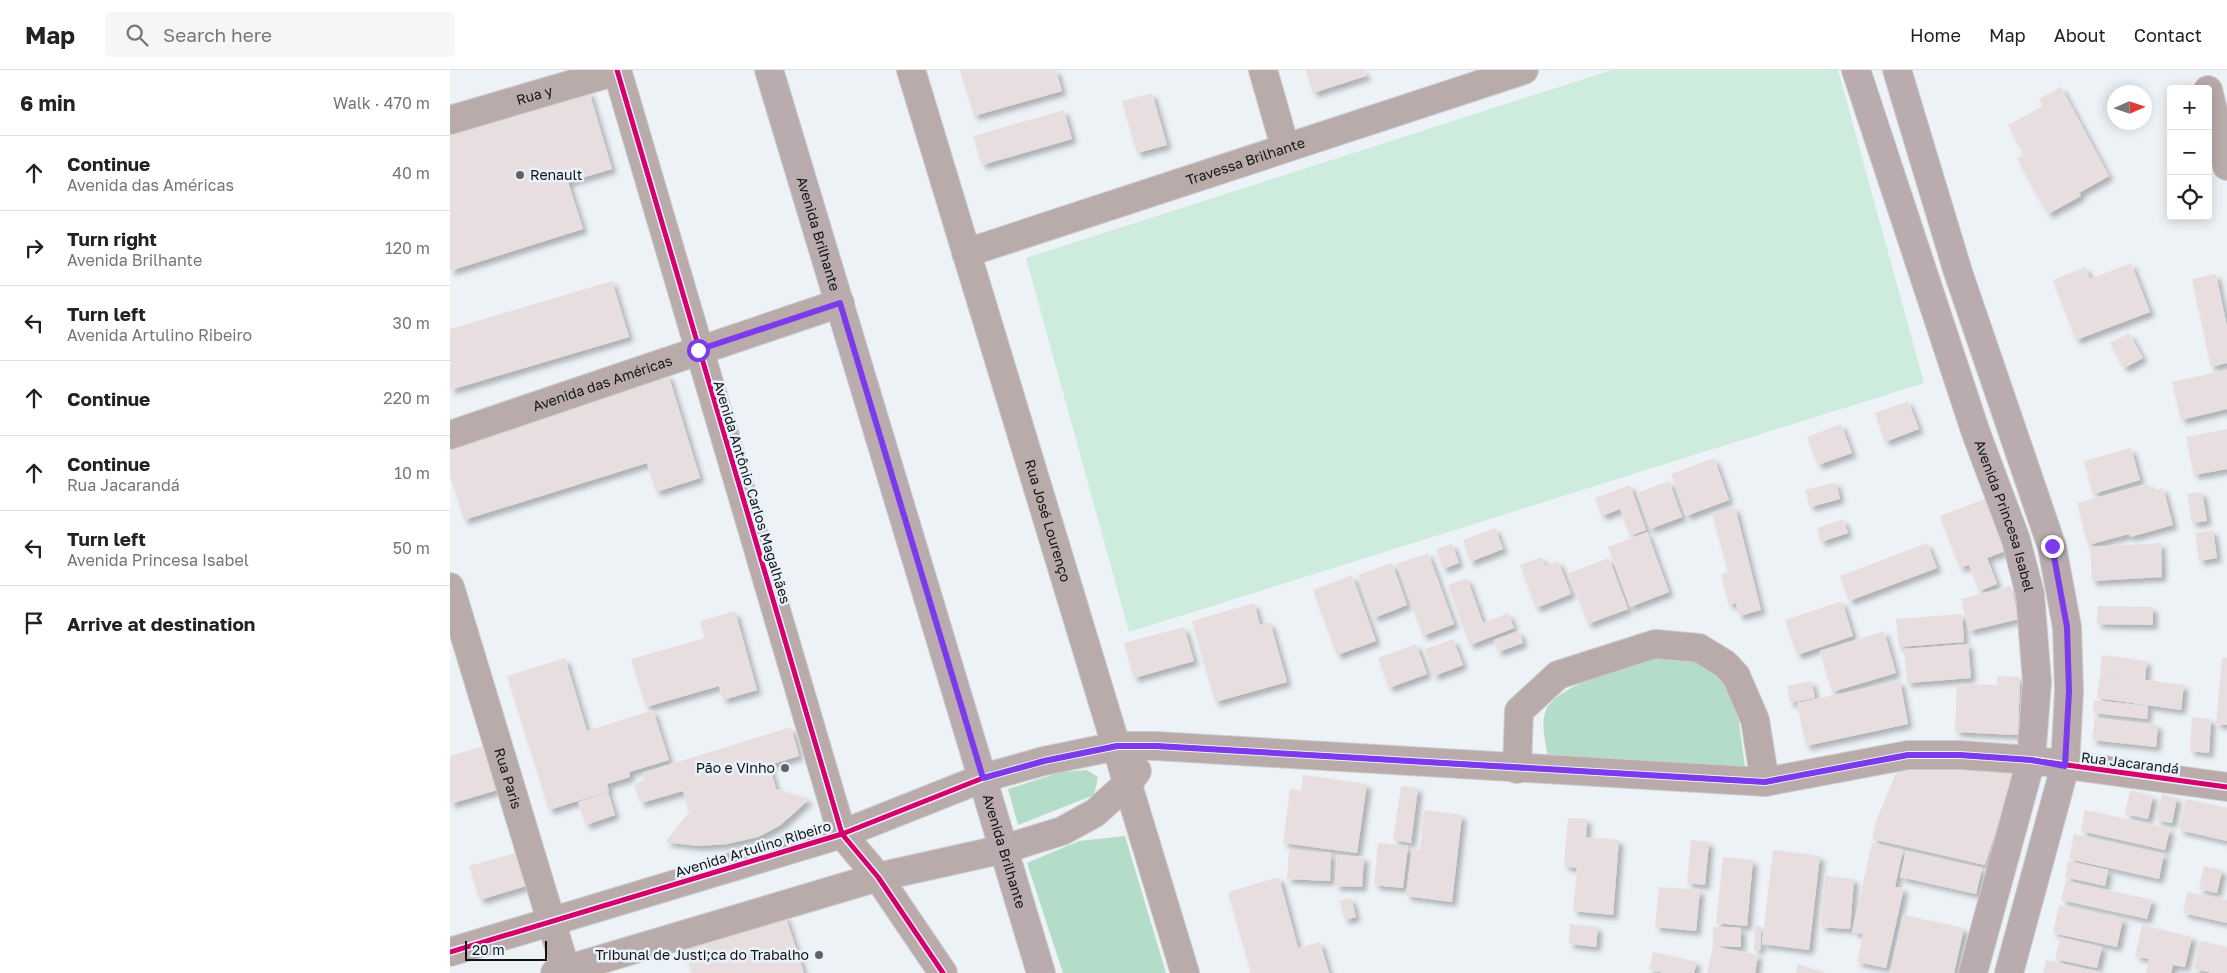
<!DOCTYPE html>
<html lang="en">
<head>
<meta charset="utf-8">
<style>
  :root { --surface:#fff; --page:#f6f6f6; --text:#222; --muted:#767676; --line:#e0e0e0 }
  body { margin:0; font-family:"Golos Text",sans-serif; background:var(--page); color:var(--text) }
  .controls { position:absolute; right:15px; top:15px; display:grid; overflow:hidden; border-radius:5px; box-shadow:0 2px 12px #0003 }
  .controls button { width:45px; height:45px; display:grid; place-items:center; padding:0; border:0; border-bottom:1px solid var(--line); background:var(--surface); color:var(--text); font:25px sans-serif }
  .compass { position:absolute; left:1657px; top:15px; width:45px; height:45px; border-radius:50%; background:var(--surface); box-shadow:0 2px 12px #0003; rotate:87deg }
  .scale { position:absolute; left:15px; bottom:12px; width:82px; box-sizing:border-box; padding-left:5px; border:2px solid #111416; border-top:0; font-size:14px; line-height:18px; white-space:nowrap; color:#111416; -webkit-text-stroke:4px #e9f2fa; paint-order:stroke }
  .stop { position:absolute; width:15px; height:15px; margin:-11px; border:4px solid #7c3aed; border-radius:50%; background:#fff }
  .stop.end { background:#7c3aed; border-color:#fff; box-shadow:0 1px 5px #0008 }
  .list { margin:0; padding:0; list-style:none }
  h2 { display:flex; justify-content:space-between; align-items:center; height:65px; margin:0; padding:0 20px; font-size:21px }
  h2 small { font-size:16px; font-weight:400; color:var(--muted) }
  .list li { display:grid; grid-template-columns:32px 1fr auto; gap:15px; align-items:center; box-sizing:border-box; height:75px; padding:0 20px; border-top:1px solid var(--line) }
  .list b { display:block; font-size:19px; white-space:nowrap }
  .list p { margin:0; font-size:16px; white-space:nowrap; color:var(--muted) }
  .list em { font-size:16px; font-style:normal; color:var(--muted) }
  .icon { flex:none; width:28px; height:28px; fill:none; stroke:currentColor; stroke-width:2; stroke-linecap:round; stroke-linejoin:round }
  .map { position:relative; flex:none; width:1777px; height:903px; overflow:hidden }
  header { display:flex; align-items:center; gap:30px; box-sizing:border-box; height:70px; padding:0 25px; background:var(--surface); border-bottom:1px solid var(--line) }
  header strong { font-size:24px }
  nav { display:flex; gap:28px; margin-inline-start:auto; font-size:18px }
  .search { width:350px; height:45px; background:var(--page); display:flex; align-items:center; gap:12px; box-sizing:border-box; padding:0 18px; border-radius:5px; color:var(--muted); font-size:19px }
  main { display:flex }
  aside { flex:1; background:var(--surface) }
  .map>svg:first-child { display:block }
  .green { fill:#cdecde }
  .forest { fill:#b3dcc9 }
  .building { fill:#e8dedf; filter:url(#shadow) }
  .lines { fill:none; stroke-linecap:round; stroke-linejoin:round }
  .minor-casing { stroke:#cbced1; stroke-width:30 }
  .major-casing { stroke:#cbced1; stroke-width:30 }
  .minor { stroke:#baabab; stroke-width:28 }
  .major { stroke:#b9abae; stroke-width:28 }
  .cycleway-casing { stroke:#e9f2fa; stroke-width:8 }
  .cycleway { stroke:#d6006c; stroke-width:5 }
  .route { stroke:#7c3aed; stroke-width:6 }
  .poi-dot { fill:#5e6264; stroke:#e9f2fa; stroke-width:2 }
  .labels { text-anchor:middle; stroke-width:5; stroke-linejoin:round; paint-order:stroke }
  .street-label { font-size:14px; fill:#111416; stroke:#e9f2fa }
  .poi-label { font-size:14px; fill:#111416; stroke:#e9f2fa; text-anchor:end }
</style>
</head>
<body>
<header>
<strong>Map</strong>
<div class="search"><svg class="icon" aria-label="search" viewBox="0 0 24 24"><circle cx="10" cy="10" r="6"/><path d="M15 15l6 6"/></svg>Search here</div>
<nav><a>Home</a><a>Map</a><a>About</a><a>Contact</a></nav>
</header>
<main>
<aside>
<h2>6 min<small>Walk · 470 m</small></h2>
<ul class="list">
<li><svg class="icon" aria-label="ahead" viewBox="0 0 24 24"><path d="M12 20V5M6 11l6-6 6 6"/></svg><div><b>Continue</b><p>Avenida das Américas</p></div><em>40 m</em></li>
<li><svg class="icon" aria-label="right" viewBox="0 0 24 24"><path d="M7 20v-9h11M14 6l5 5-5 5"/></svg><div><b>Turn right</b><p>Avenida Brilhante</p></div><em>120 m</em></li>
<li><svg class="icon" aria-label="left" viewBox="0 0 24 24"><path d="M17 20v-9H6M10 6l-5 5 5 5"/></svg><div><b>Turn left</b><p>Avenida Artulino Ribeiro</p></div><em>30 m</em></li>
<li><svg class="icon" aria-label="ahead" viewBox="0 0 24 24"><path d="M12 20V5M6 11l6-6 6 6"/></svg><div><b>Continue</b></div><em>220 m</em></li>
<li><svg class="icon" aria-label="ahead" viewBox="0 0 24 24"><path d="M12 20V5M6 11l6-6 6 6"/></svg><div><b>Continue</b><p>Rua Jacarandá</p></div><em>10 m</em></li>
<li><svg class="icon" aria-label="left" viewBox="0 0 24 24"><path d="M17 20v-9H6M10 6l-5 5 5 5"/></svg><div><b>Turn left</b><p>Avenida Princesa Isabel</p></div><em>50 m</em></li>
<li><svg class="icon" aria-label="arrive" viewBox="0 0 24 24"><path d="M6 21V4h12l-3 4 3 4H6"/></svg><div><b>Arrive at destination</b></div></li>
</ul>
</aside>
<div class="map">
<svg width="1777" height="903" viewBox="0 0 1777 903">
  <defs>
    <filter id="shadow"><feDropShadow dx="4.5" dy="4.5" stdDeviation="2.5" flood-color="#0004"/></filter>
  </defs>
  <rect width="100%" height="100%" fill="#edf2f6"/>
  <!-- green -->
  <polygon class="green" points="1162,0 1388,0 1474,313 679,562 576,188"/>
  <!-- forest -->
  <g class="forest">
    <path d="M1210,586L1242,587L1272,606L1288,645L1295,697L1098,687C1096,673 1090,654 1096,640C1108,614 1183,594 1210,586Z"/>
    <polygon points="637,700 648,707 644,725 568,755 558,719 611,702"/>
    <polygon points="675,766 716,903 613,903 577,793 629,771"/>
  </g>
  <!-- building -->
  <g class="building">
    <polygon points="510,0 606,0 612,21 524,46"/>
    <polygon points="856,0 914,0 916,6 863,23"/>
    <polygon points="1611,17 1659,106 1629,123 1631,126 1598,144 1567,88 1574,85 1558,55 1593,36 1589,29"/>
    <polygon points="139,21 162,99 118,112 133,159 0,201 0,64"/>
    <polygon points="702,23 717,75 687,83 672,31"/>
    <polygon points="614,40 622,69 532,95 523,66"/>
    <polygon points="1681,193 1700,242 1626,270 1603,210 1635,197 1640,209"/>
    <polygon points="1766,204 1777,257 1777,293 1761,297 1742,209"/>
    <polygon points="162,211 179,267 0,320 0,259"/>
    <polygon points="1679,263 1693,288 1674,298 1660,273"/>
    <polygon points="1777,300 1777,339 1731,350 1722,312"/>
    <polygon points="218,304 250,408 206,422 197,393 14,450 0,405 0,372"/>
    <polygon points="1458,331 1469,359 1435,372 1425,343"/>
    <polygon points="1391,354 1402,383 1368,395 1357,367"/>
    <polygon points="1777,359 1777,399 1744,405 1736,367"/>
    <polygon points="1681,378 1690,410 1643,424 1634,391"/>
    <polygon points="1264,388 1279,430 1236,446 1221,404"/>
    <polygon points="1219,411 1232,447 1200,459 1187,423"/>
    <polygon points="1386,412 1390,429 1360,437 1355,420"/>
    <polygon points="1698,414 1701,421 1713,418 1723,455 1680,467 1679,464 1638,475 1627,433"/>
    <polygon points="1180,415 1196,460 1180,466 1170,439 1152,446 1145,428"/>
    <polygon points="1752,422 1757,451 1742,453 1737,424"/>
    <polygon points="1535,429 1555,481 1537,488 1547,514 1529,521 1519,495 1510,498 1490,446"/>
    <polygon points="1285,437 1311,540 1289,546 1286,533 1279,535 1271,505 1278,502 1262,443"/>
    <polygon points="1393,449 1398,463 1371,472 1367,458"/>
    <polygon points="1045,458 1053,479 1020,492 1013,470"/>
    <polygon points="1763,460 1767,488 1749,491 1745,463"/>
    <polygon points="1197,462 1219,522 1180,537 1158,477"/>
    <polygon points="1477,473 1487,498 1399,531 1390,506"/>
    <polygon points="1711,473 1712,507 1642,511 1640,477"/>
    <polygon points="1002,474 1009,493 993,499 986,479"/>
    <polygon points="978,483 1004,554 973,566 947,494"/>
    <polygon points="1092,487 1095,496 1108,491 1121,524 1086,538 1070,495"/>
    <polygon points="1159,488 1178,539 1138,554 1119,503"/>
    <polygon points="942,493 957,535 924,548 908,505"/>
    <polygon points="902,505 926,571 887,585 863,520"/>
    <polygon points="1017,508 1033,553 1058,543 1064,558 1020,575 998,515"/>
    <polygon points="1561,516 1569,549 1519,561 1511,529"/>
    <polygon points="1392,531 1403,566 1347,585 1335,550"/>
    <polygon points="804,533 810,555 820,552 837,612 765,632 742,551"/>
    <polygon points="1648,536 1703,537 1703,555 1647,554"/>
    <polygon points="285,541 307,620 273,630 269,616 196,637 181,589 255,568 250,551"/>
    <polygon points="1512,544 1514,572 1449,577 1446,549"/>
    <polygon points="734,557 744,591 684,608 674,573"/>
    <polygon points="1069,561 1073,573 1048,582 1044,570"/>
    <polygon points="1434,561 1446,603 1382,622 1370,581"/>
    <polygon points="1003,569 1013,595 984,606 975,579"/>
    <polygon points="966,574 977,604 939,618 928,588"/>
    <polygon points="1518,574 1521,608 1457,613 1454,579"/>
    <polygon points="1652,585 1697,591 1695,610 1734,615 1731,640 1647,628 1650,604 1672,606 1650,603"/>
    <polygon points="115,588 137,661 203,640 219,690 179,702 180,707 157,714 159,721 99,740 57,606"/>
    <polygon points="1772,588 1777,588 1777,655 1766,654"/>
    <polygon points="1547,606 1570,607 1568,665 1505,662 1507,614 1547,615"/>
    <polygon points="1361,611 1365,628 1340,633 1337,616"/>
    <polygon points="1450,611 1458,654 1356,676 1347,633"/>
    <polygon points="1644,630 1698,636 1697,649 1643,643"/>
    <polygon points="1742,647 1761,649 1759,683 1740,681"/>
    <polygon points="1645,648 1708,655 1706,677 1642,670"/>
    <polygon points="341,657 349,686 319,695 326,719 359,729 342,745 329,756 308,767 277,774 248,776 215,772 239,742 233,721 191,733 184,714 195,710 192,703"/>
    <polygon points="41,674 54,718 0,734 0,686"/>
    <polygon points="1451,691 1564,704 1535,795 1422,769 1426,751"/>
    <polygon points="853,705 917,714 907,783 833,773 840,719 851,720"/>
    <polygon points="951,716 968,718 961,773 943,770"/>
    <polygon points="1680,720 1703,726 1698,749 1675,744"/>
    <polygon points="158,722 165,745 136,755 128,732"/>
    <polygon points="1712,724 1727,728 1722,753 1706,750"/>
    <polygon points="1736,729 1777,738 1777,771 1729,760"/>
    <polygon points="974,740 1012,745 1002,832 956,826 962,779 970,780"/>
    <polygon points="1635,740 1720,759 1715,780 1631,761"/>
    <polygon points="1118,748 1137,749 1136,767 1169,770 1163,845 1123,841 1127,798 1114,796"/>
    <polygon points="1624,764 1714,784 1709,809 1619,789"/>
    <polygon points="1241,770 1259,772 1255,815 1237,813"/>
    <polygon points="928,773 958,776 953,818 924,815"/>
    <polygon points="1422,773 1453,780 1445,817 1454,818 1436,898 1407,892 1413,864 1402,862"/>
    <polygon points="839,780 881,783 880,811 837,809"/>
    <polygon points="1323,780 1370,786 1359,880 1312,874"/>
    <polygon points="1456,781 1532,798 1526,824 1450,807"/>
    <polygon points="65,783 76,816 30,830 19,796"/>
    <polygon points="887,785 914,787 912,817 885,816"/>
    <polygon points="1273,787 1303,790 1297,856 1266,853"/>
    <polygon points="1618,791 1658,800 1655,816 1615,807"/>
    <polygon points="1754,796 1772,800 1767,823 1749,819"/>
    <polygon points="1375,806 1404,809 1400,859 1371,857"/>
    <polygon points="829,807 848,878 870,872 879,903 801,903 778,822"/>
    <polygon points="1616,811 1702,830 1697,849 1611,830"/>
    <polygon points="1209,817 1250,820 1246,861 1205,857"/>
    <polygon points="1737,822 1777,830 1777,853 1733,843"/>
    <polygon points="901,828 906,847 895,850 889,831"/>
    <polygon points="1609,835 1673,849 1667,877 1603,863"/>
    <polygon points="335,845 354,903 242,903 234,878"/>
    <polygon points="1453,845 1514,858 1504,903 1440,903"/>
    <polygon points="1120,854 1148,857 1146,877 1119,874"/>
    <polygon points="1692,855 1742,867 1735,897 1723,895 1721,903 1696,903 1699,889 1685,886"/>
    <polygon points="1305,856 1311,856 1310,880 1304,880"/>
    <polygon points="1263,857 1291,858 1291,877 1263,876"/>
    <polygon points="1610,867 1652,877 1647,898 1605,889"/>
    <polygon points="1750,871 1777,877 1777,903 1763,903 1744,899"/>
    <polygon points="1263,876 1308,885 1305,903 1257,903"/>
    <polygon points="1203,882 1247,892 1244,903 1214,903 1199,899"/>
    <polygon points="1596,890 1650,902 1650,903 1593,903"/>
    <polygon points="1348,894 1375,903 1346,903"/>
  </g>
  <g class="lines">
    <!-- minor casing -->
    <g class="minor-casing">
      <g id="minor">
        <polyline points="167,0 392,764 428,807 493,903"/>
        <path id="s1" d="M461,0L735,903"/>
        <polyline points="813,0 835,77"/>
        <polyline points="1758,20 1777,96"/>
        <path id="s2" d="M0,50L167,1"/>
        <path id="s3" d="M516,183L1074,0"/>
        <path id="s4" d="M0,365L390,233"/>
        <path id="s5" d="M0,517L116,900"/>
        <polyline points="1067,699 1069,641 1108,605 1205,574 1249,578 1275,594 1286,606 1305,650 1315,712"/>
        <polyline points="0,882 392,764 533,708 594,691 667,676 706,676 1315,712 1458,685 1510,685 1581,690 1777,717"/>
        <polyline points="105,903 428,807 554,779 612,761 645,743 678,713 687,701"/>
      </g>
    </g>
    <!-- major casing -->
    <g class="major-casing">
      <g id="major">
        <path id="s6" d="M319,0L591,903"/>
        <path id="s7" d="M1406,0L1526,363L1566,470L1580,524L1587,612L1581,690L1523,903"/>
        <polyline points="1447,0 1508,202 1602,477 1617,557 1619,621 1615,696 1559,903"/>
      </g>
    </g>
    <!-- minor -->
    <use href="#minor" class="minor"/>
    <!-- major -->
    <use href="#major" class="major"/>
    <!-- cycleway casing -->
    <g class="cycleway-casing">
      <g id="cycleway">
        <polyline points="167,0 392,764 428,807 493,903"/>
        <polyline points="0,882 392,764 533,708 594,691 667,676 706,676 1315,712 1458,685 1510,685 1581,690 1777,717"/>
      </g>
    </g>
    <!-- cycleway -->
    <use href="#cycleway" class="cycleway"/>
  </g>
  <g class="lines">
    <!-- route -->
    <polyline class="route" points="248,280 390,233 533,708 594,691 667,676 706,676 1315,712 1458,685 1510,685 1581,690 1615,696 1619,621 1617,557 1602,476"/>
  </g>
  <!-- markers -->
  <g class="poi-dot">
    <circle cx="70" cy="105" r="5"/>
    <circle cx="335" cy="698" r="5"/>
    <circle cx="369" cy="885" r="5"/>
  </g>
  <g class="labels">
    <!-- street labels -->
    <g class="street-label">
      <text dy="5" stroke="none"><textPath href="#s2" startOffset="88">Rua y</textPath></text>
      <text dy="5" stroke="none"><textPath href="#s3" startOffset="294">Travessa Brilhante</textPath></text>
      <text dy="5" stroke="none"><textPath href="#s6" startOffset="171">Avenida Brilhante</textPath></text>
      <text dy="5" stroke="none"><textPath href="#s4" startOffset="161">Avenida das Américas</textPath></text>
      <text transform="translate(302 422) rotate(73)" y="5">Avenida Antônio Carlos Magalhães</text>
      <text dy="5" stroke="none"><textPath href="#s7" startOffset="470">Avenida Princesa Isabel</textPath></text>
      <text dy="5" stroke="none"><textPath href="#s1" startOffset="471">Rua José Lourenço</textPath></text>
      <text transform="translate(1680 693) rotate(7)" y="5">Rua Jacarandá</text>
      <text dy="5" stroke="none"><textPath href="#s5" startOffset="200">Rua Paris</textPath></text>
      <text transform="translate(303 779) rotate(-17)" y="5">Avenida Artulino Ribeiro</text>
      <text dy="5" stroke="none"><textPath href="#s6" startOffset="816">Avenida Brilhante</textPath></text>
    </g>
    <!-- poi labels -->
    <g class="poi-label">
      <text x="80" y="110" text-anchor="start">Renault</text>
      <text x="325" y="703">Pão e Vinho</text>
      <text x="359" y="890">Tribunal de Justi;ca do Trabalho</text>
    </g>
  </g>
</svg>
<div class="controls">
<button>+</button>
<button>−</button>
<button><svg class="icon" aria-label="locate" viewBox="0 0 24 24"><circle cx="12" cy="12" r="6"/><path d="M12 2v4M12 18v4M2 12h4M18 12h4"/></svg></button>
</div>
<svg class="compass" viewBox="-18 -18 36 36"><path d="M0-13l5 13h-10z" fill="#e53935"/><path d="M0 13l5-13h-10z" fill="#767676"/></svg>
<div class="scale">20 m</div>
<div class="stop" style="left:248px;top:280px"></div>
<div class="stop end" style="left:1602px;top:476px"></div>
</div>
</main>
</body>
</html>
